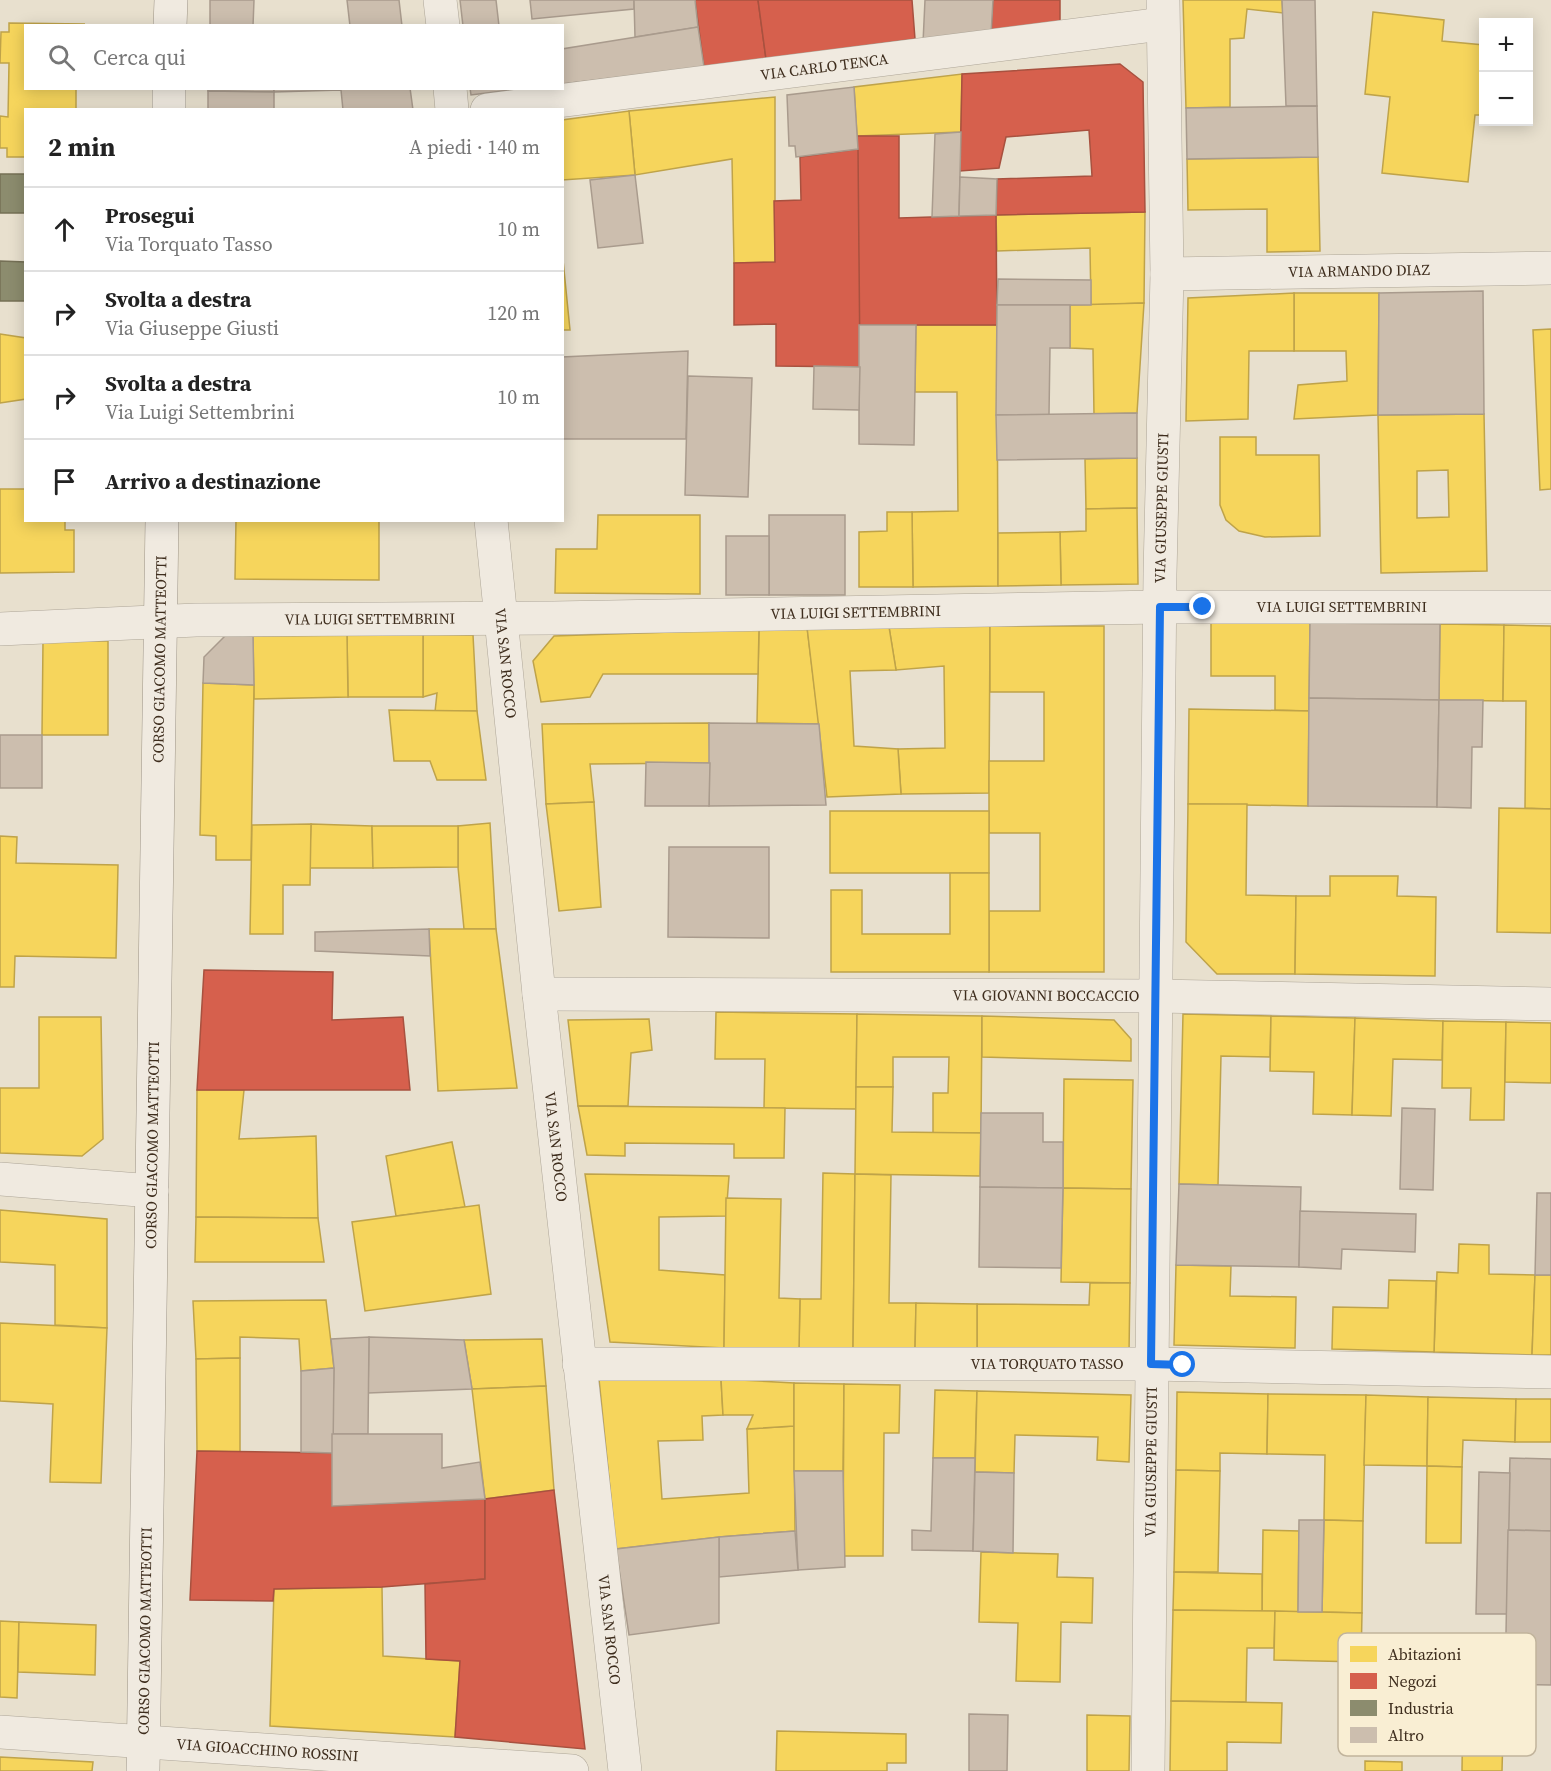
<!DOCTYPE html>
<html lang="it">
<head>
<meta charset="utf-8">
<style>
  :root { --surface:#fff; --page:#f2f2f2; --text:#222; --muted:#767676; --line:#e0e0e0 }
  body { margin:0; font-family:"Source Serif 4",serif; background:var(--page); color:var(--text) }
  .controls { position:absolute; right:18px; top:18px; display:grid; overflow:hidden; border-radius:0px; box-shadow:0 3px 15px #0003 }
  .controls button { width:54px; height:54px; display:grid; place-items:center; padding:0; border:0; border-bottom:2px solid var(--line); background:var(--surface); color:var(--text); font:30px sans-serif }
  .stop { position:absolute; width:18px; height:18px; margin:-14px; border:4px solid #1a73e8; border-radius:50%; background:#fff }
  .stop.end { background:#1a73e8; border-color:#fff; box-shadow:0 2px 6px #0008 }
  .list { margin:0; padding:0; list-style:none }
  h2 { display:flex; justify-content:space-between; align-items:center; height:78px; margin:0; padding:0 24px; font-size:26px }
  h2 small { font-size:20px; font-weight:400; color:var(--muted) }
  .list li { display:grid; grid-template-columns:39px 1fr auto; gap:18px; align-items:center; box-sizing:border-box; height:84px; padding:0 24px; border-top:2px solid var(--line) }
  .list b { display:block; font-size:22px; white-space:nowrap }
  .list p { margin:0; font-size:20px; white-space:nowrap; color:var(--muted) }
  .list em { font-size:20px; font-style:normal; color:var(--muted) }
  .icon { flex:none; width:33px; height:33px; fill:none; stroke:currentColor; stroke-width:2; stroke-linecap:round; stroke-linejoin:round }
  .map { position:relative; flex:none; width:1551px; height:1771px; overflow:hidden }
  .search { position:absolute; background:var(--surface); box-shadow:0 3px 15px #0003; left:24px; top:24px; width:540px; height:66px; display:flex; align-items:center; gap:15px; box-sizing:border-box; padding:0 21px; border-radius:0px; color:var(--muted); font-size:22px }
  .panel { position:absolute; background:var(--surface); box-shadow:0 3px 15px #0003; left:24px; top:108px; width:540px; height:414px; border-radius:0px }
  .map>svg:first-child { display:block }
  .homes { fill:#f6d55c; stroke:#bfa349; stroke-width:1.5; fill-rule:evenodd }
  .shops { fill:#d6604d; stroke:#a8513f; stroke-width:1.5 }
  .industry { fill:#8c8c6e; stroke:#757056; stroke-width:1.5 }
  .building { fill:#ccbeae; stroke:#a99b8d; stroke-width:1.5 }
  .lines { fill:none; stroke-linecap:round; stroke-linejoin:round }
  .street-casing { stroke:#ada597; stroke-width:34 }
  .secondary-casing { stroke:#9d9486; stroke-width:34 }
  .street { stroke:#f0eae0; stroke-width:33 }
  .secondary { stroke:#f0eae0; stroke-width:33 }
  .route { stroke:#1a73e8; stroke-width:8 }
  .labels { text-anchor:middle; stroke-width:6; stroke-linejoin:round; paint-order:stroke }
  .street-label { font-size:15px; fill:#3e2d1d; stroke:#f9eed3 }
  .key { fill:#f9eed3; stroke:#c1b49c; stroke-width:1.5 }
  .key-label { font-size:16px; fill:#3e2d1d }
</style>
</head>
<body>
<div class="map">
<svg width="1551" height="1771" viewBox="0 0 1551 1771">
  <rect width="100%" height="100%" fill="#e8e0ce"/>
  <!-- homes -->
  <g class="homes">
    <polygon points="1183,0 1282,0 1283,13 1247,9 1244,38 1230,39 1230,107 1186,108"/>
    <polygon points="1373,12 1444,20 1442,41 1484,45 1484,115 1475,115 1468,182 1382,173 1390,97 1365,94"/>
    <polygon points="9,23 85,24 26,26 26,88 76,88 76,110 26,110 26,157 7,157 7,148 0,148 0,116 8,117 9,63 0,63 1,32 9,32"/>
    <polygon points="962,74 961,132 857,136 854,87"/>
    <polygon points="775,97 775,262 734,263 732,159 635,175 629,111"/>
    <polygon points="629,111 635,175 562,180 562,120"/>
    <polygon points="1318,157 1320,251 1267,252 1267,209 1188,210 1187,159"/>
    <polygon points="1145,212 1144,303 1091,305 1090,248 997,251 996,215"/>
    <polygon points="562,250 570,330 562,330"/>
    <polygon points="1294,293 1379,293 1378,415 1294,419 1298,385 1347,381 1346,351 1294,351"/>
    <polygon points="1294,293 1294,351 1249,351 1248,419 1186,421 1188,298"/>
    <polygon points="1144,303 1137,413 1094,414 1093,349 1070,348 1070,305"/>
    <polygon points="916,325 997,325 998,586 913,587 912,512 958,511 957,392 915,392"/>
    <polygon points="1551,329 1551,489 1540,490 1533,330"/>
    <polygon points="0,334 26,338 26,399 0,403"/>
    <path d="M1484,414L1487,571L1381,573L1378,415ZM1448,470L1449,517L1417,518V471Z"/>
    <polygon points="1220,437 1256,437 1256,455 1319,455 1320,536 1265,537 1239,531 1226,520 1220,505"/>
    <polygon points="1137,458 1137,508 1086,509 1085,459"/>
    <polygon points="0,489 26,489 26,520 65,520 65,530 74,530 74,572 0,573"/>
    <polygon points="1137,508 1138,584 1061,585 1060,532 1086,531 1086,509"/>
    <polygon points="887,512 912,512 913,587 859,587 859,532 887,531"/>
    <polygon points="598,515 700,515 700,594 555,593 556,549 597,549"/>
    <polygon points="236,520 379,520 379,580 235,579"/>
    <polygon points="1060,532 1061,585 998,586 998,533"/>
    <polygon points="1211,621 1310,623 1309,711 1275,710 1275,676 1211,676"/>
    <polygon points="1440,624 1504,625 1503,701 1439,700"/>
    <polygon points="1504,625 1551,626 1551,809 1525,808 1526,701 1503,701"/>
    <polygon points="990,626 989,793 901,794 898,749 945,748 944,666 896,670 889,627"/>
    <polygon points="990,626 1104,626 1104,972 989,972 989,911 1040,911 1040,833 989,833 989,761 1044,761 1044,692 990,692"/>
    <polygon points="807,627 819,724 757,723 759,629"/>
    <polygon points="807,627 889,627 896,670 850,671 854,746 898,749 901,794 827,797"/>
    <polygon points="759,629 758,674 603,674 590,697 541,702 533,661 554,636"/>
    <polygon points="423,634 473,635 477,711 435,712 437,693 423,697"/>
    <polygon points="423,634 423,697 348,697 347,635"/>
    <polygon points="347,635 348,697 254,699 253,636"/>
    <polygon points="43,641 108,641 108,735 42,735"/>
    <polygon points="203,683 254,685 251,860 216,860 216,836 200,835"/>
    <polygon points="1189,709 1309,711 1308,806 1188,804"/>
    <polygon points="389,710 477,711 486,780 437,780 430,761 394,761"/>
    <polygon points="709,723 710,763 590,764 594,802 546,804 542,724"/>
    <polygon points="594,802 601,907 559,911 546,804"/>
    <polygon points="1188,804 1247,804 1246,895 1296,896 1295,974 1217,974 1186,942"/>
    <polygon points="1499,808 1551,809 1551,933 1497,932"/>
    <rect x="830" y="811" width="159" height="62"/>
    <polygon points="490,823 496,929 464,929 458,867 458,826"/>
    <polygon points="311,824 372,826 373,868 309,868"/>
    <polygon points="311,824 310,885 283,885 283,934 250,934 252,825"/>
    <polygon points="372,826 458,826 458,867 373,868"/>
    <polygon points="0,836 17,837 16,863 118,865 116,958 15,956 14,987 0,987"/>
    <polygon points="950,873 989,873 989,972 831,972 831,890 862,890 862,934 950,934"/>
    <polygon points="1330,876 1398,876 1397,896 1436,897 1435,976 1295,974 1296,896 1330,896"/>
    <polygon points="429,929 496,929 517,1088 438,1091"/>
    <polygon points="716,1012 857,1014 856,1109 764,1108 765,1059 715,1059"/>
    <polygon points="857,1014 982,1016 981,1133 933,1133 933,1093 948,1093 949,1057 893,1057 893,1087 856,1087"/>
    <polygon points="1183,1014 1271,1016 1270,1057 1221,1056 1218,1185 1179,1184"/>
    <polygon points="982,1016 1114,1020 1131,1039 1131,1061 982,1057"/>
    <polygon points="1271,1016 1355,1018 1352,1115 1313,1114 1314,1072 1270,1071"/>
    <polygon points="39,1017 101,1017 103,1139 82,1156 0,1153 0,1088 39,1088"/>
    <polygon points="1355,1018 1443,1021 1442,1060 1393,1059 1391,1116 1352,1115"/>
    <polygon points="649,1019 652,1050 631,1053 628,1106 578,1106 568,1020"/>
    <polygon points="1443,1021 1506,1022 1504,1120 1470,1120 1471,1088 1442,1088"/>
    <polygon points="1506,1022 1551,1023 1551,1083 1505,1082"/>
    <polygon points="1064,1079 1133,1080 1131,1189 1063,1188"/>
    <polygon points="856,1087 893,1087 892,1132 981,1133 980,1176 855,1174"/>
    <polygon points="197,1090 244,1090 239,1139 316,1136 318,1218 196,1217"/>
    <polygon points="578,1106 785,1108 784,1158 734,1158 734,1144 625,1143 625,1156 587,1155"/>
    <polygon points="452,1142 465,1207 396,1216 386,1156"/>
    <polygon points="823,1173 855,1174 853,1350 799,1349 800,1299 821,1299"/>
    <polygon points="585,1174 729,1176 726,1216 659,1217 659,1270 725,1275 724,1348 610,1342"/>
    <polygon points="855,1174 891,1175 889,1303 916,1303 915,1350 853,1350"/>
    <polygon points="1063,1188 1131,1189 1130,1283 1061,1282"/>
    <polygon points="726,1198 781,1199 779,1298 800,1299 799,1349 724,1348"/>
    <polygon points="479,1205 491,1294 365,1311 352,1222"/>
    <polygon points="0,1210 107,1219 107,1328 55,1325 55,1265 0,1262"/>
    <polygon points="196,1217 318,1218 324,1262 195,1262"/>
    <polygon points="1459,1244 1489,1245 1489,1274 1535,1275 1532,1355 1434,1352 1437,1272 1458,1273"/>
    <polygon points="1176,1265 1231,1266 1230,1296 1296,1297 1295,1348 1174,1345"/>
    <polygon points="1535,1275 1551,1275 1551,1355 1532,1355"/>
    <polygon points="1389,1280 1436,1281 1434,1352 1332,1349 1333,1307 1388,1308"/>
    <polygon points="1090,1283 1130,1283 1129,1354 977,1352 977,1304 1089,1305"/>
    <polygon points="326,1300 334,1368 301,1371 299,1339 240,1337 240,1358 196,1359 193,1301"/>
    <polygon points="916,1303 977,1304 977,1352 915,1350"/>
    <polygon points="0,1323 107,1328 101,1483 50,1482 53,1404 0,1401"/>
    <polygon points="542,1339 546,1386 472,1389 464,1340"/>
    <polygon points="240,1358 240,1452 197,1451 196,1359"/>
    <polygon points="599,1379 721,1379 723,1415 702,1416 703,1440 658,1441 662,1499 749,1493 747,1429 794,1426 795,1531 719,1537 616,1549"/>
    <polygon points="721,1379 794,1383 794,1426 747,1429 753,1415 723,1415"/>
    <polygon points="794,1383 844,1384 843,1471 794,1471"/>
    <polygon points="844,1384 900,1385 899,1433 884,1433 883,1556 843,1556"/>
    <polygon points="546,1386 554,1490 485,1499 472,1389"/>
    <polygon points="935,1390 977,1391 975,1458 933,1458"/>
    <polygon points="977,1391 1131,1395 1129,1462 1097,1460 1098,1437 1015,1435 1014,1473 975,1472"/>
    <polygon points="1177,1392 1268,1394 1267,1454 1220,1453 1220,1471 1176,1470"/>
    <polygon points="1268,1394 1366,1395 1363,1521 1324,1520 1325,1455 1267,1454"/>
    <polygon points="1366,1395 1428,1397 1427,1466 1364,1465"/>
    <polygon points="1428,1397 1516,1399 1515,1442 1463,1440 1462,1467 1427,1466"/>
    <polygon points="1516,1399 1551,1399 1551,1442 1515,1442"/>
    <polygon points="1427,1466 1462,1467 1461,1543 1426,1543"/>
    <polygon points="1176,1470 1220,1471 1218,1572 1174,1572"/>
    <polygon points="1324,1520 1363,1521 1362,1613 1322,1612"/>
    <polygon points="1263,1530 1299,1531 1298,1612 1262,1611"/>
    <polygon points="981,1552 1058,1554 1057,1577 1093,1578 1092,1623 1061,1622 1060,1682 1016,1681 1018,1623 979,1622"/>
    <polygon points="1174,1572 1262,1574 1262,1611 1173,1610"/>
    <polygon points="382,1587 383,1656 460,1661 455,1737 270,1726 274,1589"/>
    <polygon points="1173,1610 1275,1611 1274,1648 1247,1648 1246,1702 1171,1701"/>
    <polygon points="1275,1611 1362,1613 1361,1662 1274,1660"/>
    <polygon points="0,1621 19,1622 17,1698 0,1697"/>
    <polygon points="19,1622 96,1625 95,1675 18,1672"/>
    <polygon points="1463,1697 1504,1697 1502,1771 1462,1771"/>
    <polygon points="1171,1701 1282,1703 1281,1743 1227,1742 1227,1771 1170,1771"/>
    <polygon points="1087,1715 1130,1716 1129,1771 1087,1771"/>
    <polygon points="777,1731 906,1734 906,1763 887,1763 887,1771 776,1771"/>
    <polygon points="0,1757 93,1762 92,1771 0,1771"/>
    <polygon points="1365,1761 1402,1762 1402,1771 1365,1771"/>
  </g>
  <!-- shops -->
  <g class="shops">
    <polygon points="695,0 758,0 766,59 704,67"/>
    <polygon points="758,0 912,0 915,39 766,59"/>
    <polygon points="993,0 1060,0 1060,25 991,35"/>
    <polygon points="1120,64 1143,82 1145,212 996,215 997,179 1092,176 1089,130 1006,137 999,168 960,171 962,74"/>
    <polygon points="857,136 899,136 899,218 996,215 997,325 859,325"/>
    <polygon points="858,149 860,367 776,366 776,324 734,325 734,263 775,262 774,201 801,200 800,157"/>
    <polygon points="204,970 333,972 332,1020 403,1017 410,1090 197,1090"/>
    <polygon points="197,1451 333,1453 332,1506 485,1499 485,1579 382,1587 274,1589 273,1601 190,1600"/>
    <polygon points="554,1490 585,1749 455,1737 460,1661 426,1659 425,1584 485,1579 485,1499"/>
  </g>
  <!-- industry -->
  <g class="industry">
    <rect x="0" y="174" width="26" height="39"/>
    <polygon points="0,261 26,262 26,301 0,301"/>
  </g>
  <!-- building -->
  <g class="building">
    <polygon points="210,0 254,0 253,26 210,26"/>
    <polygon points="347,0 399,0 402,26 350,26"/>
    <polygon points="460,0 496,0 499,26 463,26"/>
    <polygon points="530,0 634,0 634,9 532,19"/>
    <polygon points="634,0 695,0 698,27 635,37"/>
    <polygon points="925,0 993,0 991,35 923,43"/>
    <polygon points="1282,0 1315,0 1317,106 1286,106"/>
    <polygon points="698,27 704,67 562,84 562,49"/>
    <polygon points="854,87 858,149 796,157 795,146 789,146 787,95"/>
    <polygon points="208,88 274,88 274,92 208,91"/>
    <polygon points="274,88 410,88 413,110 343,110 341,90 274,92"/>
    <polygon points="470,88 526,88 471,95"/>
    <polygon points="208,91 274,92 274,110 208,110"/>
    <polygon points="1317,106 1318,157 1187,159 1186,108"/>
    <polygon points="961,132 959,216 932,217 935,134"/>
    <polygon points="635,175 643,243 598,248 590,180"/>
    <polygon points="960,177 997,179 996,215 959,216"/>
    <polygon points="998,279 1091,280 1091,305 997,305"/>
    <polygon points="1483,291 1484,414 1378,415 1379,293"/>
    <polygon points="997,305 1070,305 1070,348 1050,348 1049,415 996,415"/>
    <polygon points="859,325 916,325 914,445 859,444"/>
    <polygon points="688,351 686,439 562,439 562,357"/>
    <polygon points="814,366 860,367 859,410 813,409"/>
    <polygon points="688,376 752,378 748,497 685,495"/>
    <polygon points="1137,413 1137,458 997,460 996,415"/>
    <rect x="769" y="515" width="76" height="80"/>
    <rect x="726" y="536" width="43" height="59"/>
    <polygon points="1310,623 1440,624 1439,700 1309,698"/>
    <polygon points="227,634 253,636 254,685 203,683 204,657"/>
    <polygon points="1309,698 1439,700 1437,807 1308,806"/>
    <polygon points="1439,700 1483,700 1482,747 1472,747 1471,808 1437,807"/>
    <polygon points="709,723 819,724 826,805 709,806"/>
    <rect x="0" y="735" width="42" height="53"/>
    <polygon points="646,762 710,763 709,806 645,806"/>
    <polygon points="669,847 769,847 769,938 668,937"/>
    <polygon points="429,929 430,956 315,951 315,932"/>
    <polygon points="1402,1108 1435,1109 1433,1190 1400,1189"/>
    <polygon points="981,1113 1043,1113 1043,1142 1063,1142 1063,1188 980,1187"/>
    <polygon points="1179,1184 1301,1187 1299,1267 1176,1265"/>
    <polygon points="980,1187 1063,1188 1061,1268 979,1267"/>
    <polygon points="1537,1193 1551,1193 1551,1275 1535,1275"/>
    <polygon points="1300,1211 1416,1214 1415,1252 1342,1249 1341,1269 1299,1267"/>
    <polygon points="369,1337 464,1340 472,1389 368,1393"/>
    <polygon points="369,1337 368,1434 332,1434 334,1368 331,1339"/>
    <polygon points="334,1368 333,1453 301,1452 301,1371"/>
    <polygon points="332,1434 442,1434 442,1468 480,1462 485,1499 332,1506"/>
    <polygon points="933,1458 975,1458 973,1551 912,1550 912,1530 931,1531"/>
    <polygon points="1510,1458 1551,1459 1551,1531 1508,1530"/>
    <polygon points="794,1471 843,1471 845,1567 798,1570"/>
    <polygon points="975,1472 1014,1473 1013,1553 973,1551"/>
    <polygon points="1479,1472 1510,1473 1507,1614 1476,1614"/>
    <polygon points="1299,1520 1324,1520 1322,1612 1298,1612"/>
    <polygon points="1508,1530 1551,1531 1551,1685 1505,1684"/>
    <polygon points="795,1531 798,1570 719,1577 719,1537"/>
    <polygon points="719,1537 719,1623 629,1635 616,1549"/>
    <polygon points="969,1714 1008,1715 1007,1771 969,1771"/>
  </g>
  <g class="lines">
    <!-- street casing -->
    <g class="street-casing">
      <g id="street">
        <polyline points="440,0 443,26"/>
        <polyline points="450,88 452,110"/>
        <path id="s1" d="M487,110L1162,24"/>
        <path id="s2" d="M1167,274L1551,268"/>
        <path id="s3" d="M491,520L539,994L625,1771"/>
        <path id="s4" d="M0,629L196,620L553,618L1160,607H1551"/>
        <path id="s5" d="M539,994L1157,996L1551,1004"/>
        <polyline points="0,1179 152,1191"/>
        <path id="s6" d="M579,1364H1151L1551,1372"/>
        <path id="s7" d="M0,1732L572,1771"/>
        <path id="s8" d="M1148,1771L1160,574L1167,274L1163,0"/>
      </g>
    </g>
    <!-- secondary casing -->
    <g class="secondary-casing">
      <g id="secondary">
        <polyline points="170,26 171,0"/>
        <polyline points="169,110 169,88"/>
        <path id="s9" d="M143,1771L162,520"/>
      </g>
    </g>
    <!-- street -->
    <use href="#street" class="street"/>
    <!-- secondary -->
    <use href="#secondary" class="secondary"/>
  </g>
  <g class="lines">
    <!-- route -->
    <polyline class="route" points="1183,1365 1151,1364 1160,607 1203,607"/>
  </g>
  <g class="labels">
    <!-- street labels -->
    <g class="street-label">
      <text dy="5" stroke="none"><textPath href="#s1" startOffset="340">VIA CARLO TENCA</textPath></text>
      <text dy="5" stroke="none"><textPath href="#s2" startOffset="192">VIA ARMANDO DIAZ</textPath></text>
      <text dy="5" stroke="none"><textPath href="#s8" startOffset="1263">VIA GIUSEPPE GIUSTI</textPath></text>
      <text dy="5" stroke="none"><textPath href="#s4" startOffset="1342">VIA LUIGI SETTEMBRINI</textPath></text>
      <text dy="5" stroke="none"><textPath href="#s4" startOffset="856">VIA LUIGI SETTEMBRINI</textPath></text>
      <text dy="5" stroke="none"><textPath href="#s4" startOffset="370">VIA LUIGI SETTEMBRINI</textPath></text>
      <text dy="5" stroke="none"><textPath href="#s9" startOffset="1112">CORSO GIACOMO MATTEOTTI</textPath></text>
      <text dy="5" stroke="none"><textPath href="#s3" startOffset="144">VIA SAN ROCCO</textPath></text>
      <text dy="5" stroke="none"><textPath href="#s5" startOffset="507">VIA GIOVANNI BOCCACCIO</textPath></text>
      <text dy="5" stroke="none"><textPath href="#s9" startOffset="626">CORSO GIACOMO MATTEOTTI</textPath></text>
      <text dy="5" stroke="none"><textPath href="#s3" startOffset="630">VIA SAN ROCCO</textPath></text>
      <text dy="5" stroke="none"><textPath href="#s6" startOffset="468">VIA TORQUATO TASSO</textPath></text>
      <text dy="5" stroke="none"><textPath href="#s8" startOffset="309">VIA GIUSEPPE GIUSTI</textPath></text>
      <text dy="5" stroke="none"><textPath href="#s3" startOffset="1116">VIA SAN ROCCO</textPath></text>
      <text dy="5" stroke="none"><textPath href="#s9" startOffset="140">CORSO GIACOMO MATTEOTTI</textPath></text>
      <text dy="5" stroke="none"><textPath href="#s7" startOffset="268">VIA GIOACCHINO ROSSINI</textPath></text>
    </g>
  </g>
  <!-- legend -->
  <rect x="1338" y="1633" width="198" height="123" rx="9" class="key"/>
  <rect x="1350" y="1646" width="27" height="16" fill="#f6d55c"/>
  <rect x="1350" y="1673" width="27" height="16" fill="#d6604d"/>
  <rect x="1350" y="1700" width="27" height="16" fill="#8c8c6e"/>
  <rect x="1350" y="1727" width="27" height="16" fill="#ccbeae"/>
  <g class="key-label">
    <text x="1388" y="1660">Abitazioni</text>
    <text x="1388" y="1687">Negozi</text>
    <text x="1388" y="1714">Industria</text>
    <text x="1388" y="1741">Altro</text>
  </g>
</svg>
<div class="controls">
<button>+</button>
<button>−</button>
</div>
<div class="stop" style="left:1183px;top:1365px"></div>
<div class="stop end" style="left:1203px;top:607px"></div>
<div class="search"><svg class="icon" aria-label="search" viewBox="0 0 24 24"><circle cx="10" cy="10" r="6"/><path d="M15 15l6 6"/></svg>Cerca qui</div>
<section class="panel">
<h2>2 min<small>A piedi · 140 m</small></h2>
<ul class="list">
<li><svg class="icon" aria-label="ahead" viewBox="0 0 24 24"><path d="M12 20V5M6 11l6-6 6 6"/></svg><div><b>Prosegui</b><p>Via Torquato Tasso</p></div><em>10 m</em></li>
<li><svg class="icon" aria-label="right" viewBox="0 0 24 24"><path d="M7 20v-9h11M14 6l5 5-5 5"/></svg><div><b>Svolta a destra</b><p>Via Giuseppe Giusti</p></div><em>120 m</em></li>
<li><svg class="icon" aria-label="right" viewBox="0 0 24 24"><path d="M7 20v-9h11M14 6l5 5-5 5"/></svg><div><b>Svolta a destra</b><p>Via Luigi Settembrini</p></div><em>10 m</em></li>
<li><svg class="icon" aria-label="arrive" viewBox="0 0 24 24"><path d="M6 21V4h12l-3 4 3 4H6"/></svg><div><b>Arrivo a destinazione</b></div></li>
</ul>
</section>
</div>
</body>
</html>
